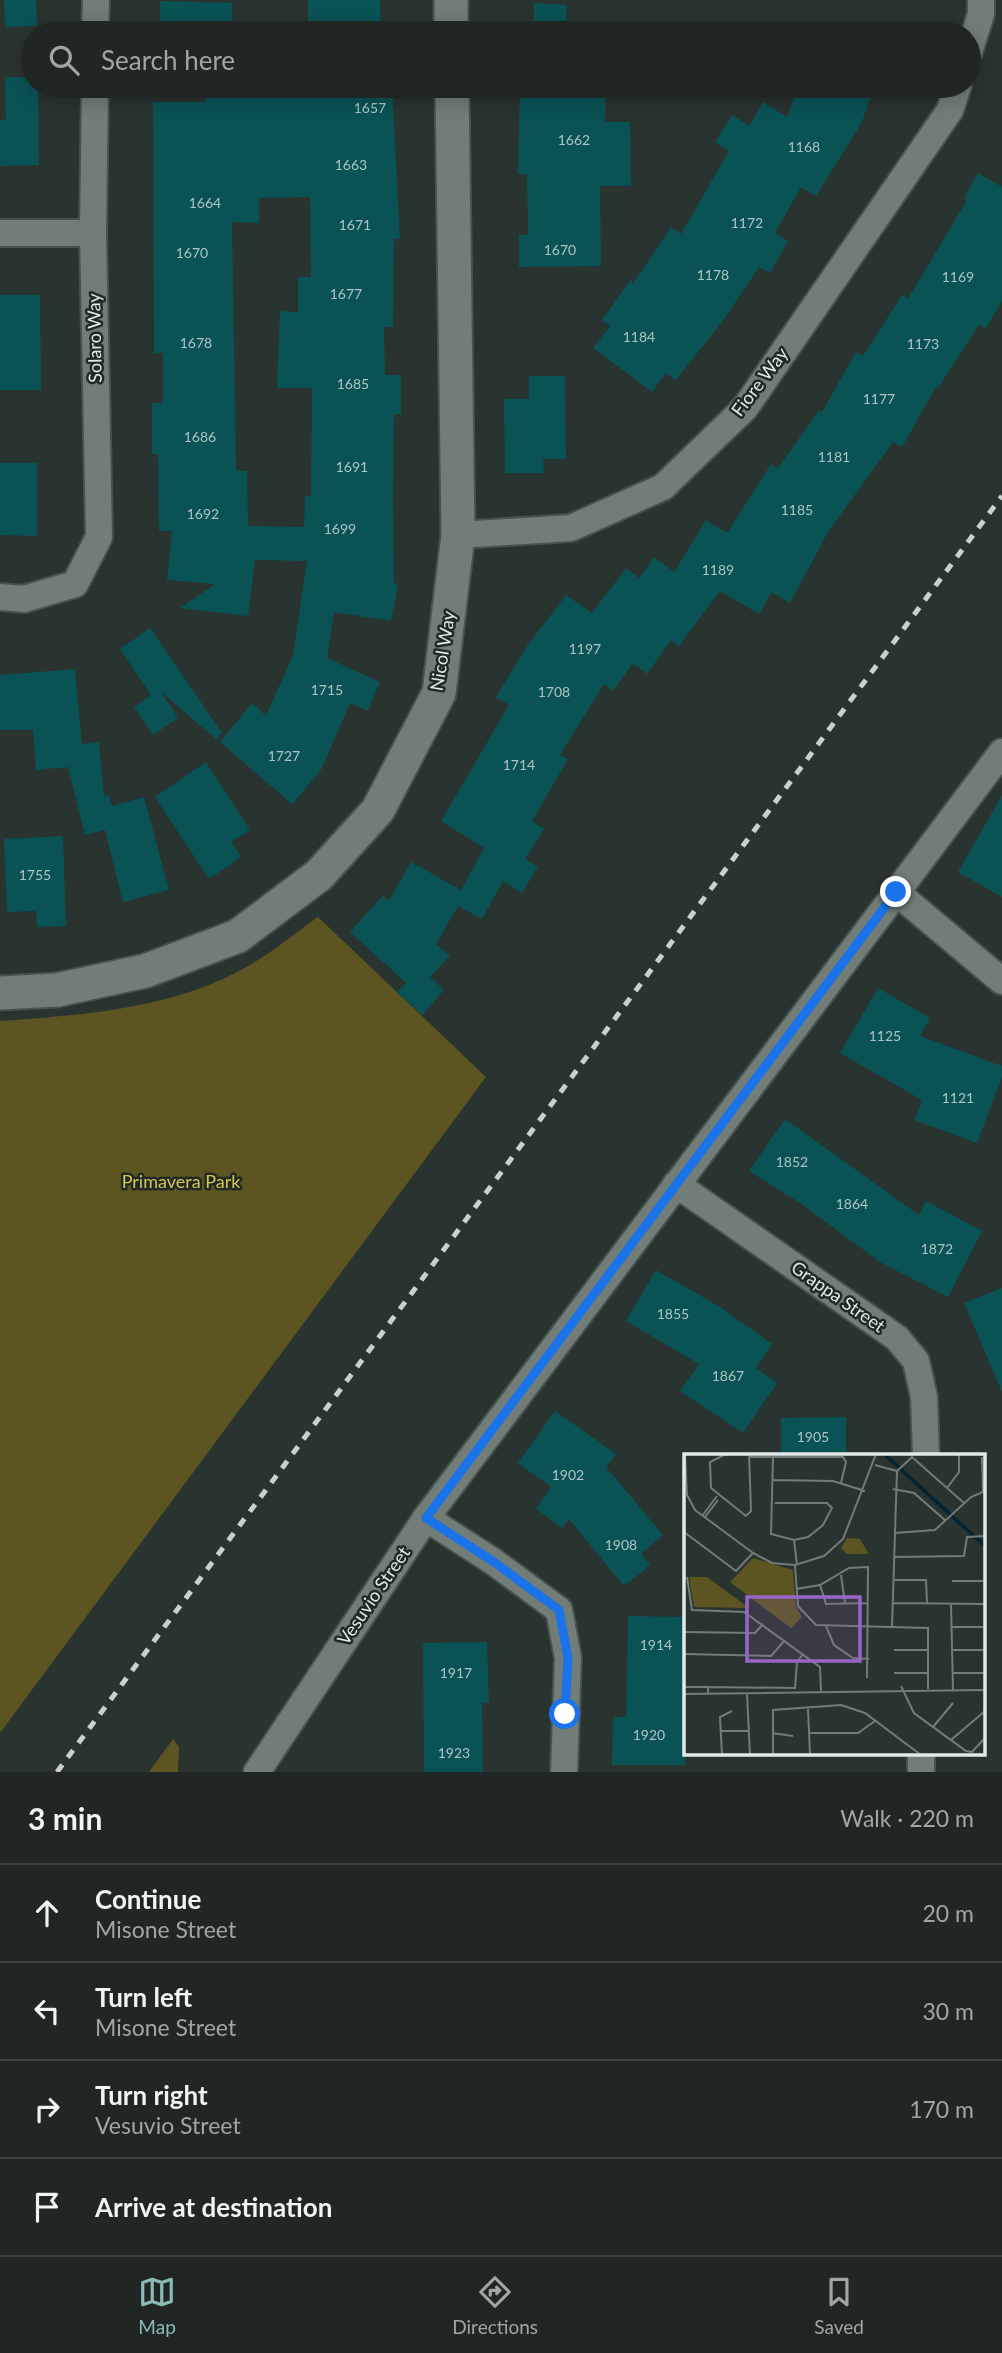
<!DOCTYPE html>
<html lang="en">
<head>
<meta charset="utf-8">
<style>
  :root { --surface:#1f2623; --page:#2c3230; --text:#f1f3f6; --muted:#a1a5a6; --line:#3c4341; --accent:#8bbbb9 }
  body { margin:0; font-family:Lato,sans-serif; background:var(--page); color:var(--text) }
  .stop { position:absolute; width:21px; height:21px; margin:-16px; border:5px solid #1a73e8; border-radius:50%; background:#fff }
  .stop.end { background:#1a73e8; border-color:#fff; box-shadow:0 2px 7px #0008 }
  .list { margin:0; padding:0; list-style:none }
  h2 { display:flex; justify-content:space-between; align-items:center; height:91px; margin:0; padding:0 28px; font-size:30px }
  h2 small { font-size:23px; font-weight:400; color:var(--muted) }
  .list li { display:grid; grid-template-columns:46px 1fr auto; gap:21px; align-items:center; box-sizing:border-box; height:98px; padding:0 28px; border-top:2px solid var(--line) }
  .list b { display:block; font-size:26px; white-space:nowrap }
  .list p { margin:0; font-size:23px; white-space:nowrap; color:var(--muted) }
  .list em { font-size:23px; font-style:normal; color:var(--muted) }
  .icon { flex:none; width:38px; height:38px; fill:none; stroke:currentColor; stroke-width:2; stroke-linecap:round; stroke-linejoin:round }
  .map { position:relative; flex:none; width:1002px; height:1772px; overflow:hidden }
  .search { position:absolute; background:var(--surface); box-shadow:0 4px 18px #0003; left:21px; right:21px; top:21px; height:77px; display:flex; align-items:center; gap:18px; box-sizing:border-box; padding:0 24px; border-radius:38px; color:var(--muted); font-size:26px }
  .sheet { height:483px; background:var(--surface) }
  nav { display:flex; justify-content:space-around; align-items:center; box-sizing:border-box; height:98px; border-top:2px solid var(--line); background:var(--surface); font-size:19px; color:var(--muted) }
  nav a { display:grid; justify-items:center; gap:4px }
  nav .on { color:var(--accent) }
  .map>svg:first-child { display:block }
  .green { fill:#5c5522 }
  .building { fill:#0a5355; fill-rule:evenodd }
  .lines { fill:none; stroke-linecap:round; stroke-linejoin:round }
  .minor-casing { stroke:#48514d; stroke-width:30 }
  .tertiary-casing { stroke:#48514d; stroke-width:37 }
  .minor { stroke:#727d78; stroke-width:26 }
  .tertiary { stroke:#727d78; stroke-width:33 }
  .rail { stroke:#cad1cd; stroke-width:5; stroke-dasharray:9 9; stroke-linecap:butt }
  .route { stroke:#1a73e8; stroke-width:9 }
  .labels { text-anchor:middle; stroke-width:5; stroke-linejoin:round; paint-order:stroke }
  .number-label { font-size:14px; fill:#adc4c2 }
  .street-label { font-size:18px; fill:#e3e9e6; stroke:#1f2925 }
  .park-label { font-size:18px; fill:#d7c650; stroke:#1f2925 }
  .inset-river { fill:none; stroke:#042431; stroke-width:3.5 }
  .inset-road { fill:none; stroke:#737c78; stroke-width:2 }
  .view { fill:#9a65cb; fill-opacity:0.15; stroke:#9a65cb; stroke-width:3.5 }
  .inset-edge { fill:none; stroke:#e3e9e6; stroke-width:3.5 }
</style>
</head>
<body>
<div class="map">
<svg width="1002" height="1772" viewBox="0 0 1002 1772">
  <rect width="100%" height="100%" fill="#29332f"/>
  <!-- green -->
  <g class="green">
    <path d="M318,917L486,1077L0,1733V1021C83,1015 174,1009 248,966C273,952 295,933 318,917Z"/>
    <polygon points="173,1739 179,1747 178,1772 149,1772"/>
  </g>
  <!-- building -->
  <g class="building">
    <polygon points="4,0 36,0 37,26 5,27"/>
    <polygon points="308,0 380,0 381,33 308,33"/>
    <polygon points="160,1 232,3 232,33 159,33"/>
    <polygon points="534,3 567,5 566,33 534,33"/>
    <polygon points="5,77 33,77 33,86 38,86 39,165 0,166 0,120 6,120"/>
    <path d="M206,86H240V96H296L295,86H392L400,239H394L393,327H384L385,375H401V414H394L393,498L394,584L398,585L391,621L334,612L327,658L380,682L368,711L350,703L321,770L292,804L220,742L252,703L266,716L293,655L307,561L255,560L248,616L180,608L215,584L167,580L172,531H159L158,454H152V403H163V353H154L153,102H205ZM310,197L311,277H298V312L280,311L277,388H312L311,496H305L304,527L248,526L247,471H236L232,222L259,223V198Z"/>
    <polygon points="520,86 606,86 605,122 630,122 631,186 600,186 601,266 519,267 519,235 528,235 527,174 518,174"/>
    <polygon points="798,86 874,86 862,122 816,196 801,187 775,233 788,241 770,273 759,267 722,322 676,380 666,373 652,392 593,348 610,326 602,320 632,278 632,285 671,227 681,234 729,151 715,142 732,115 749,126 763,102 787,117"/>
    <polygon points="978,173 1002,187 1002,301 986,328 979,325 938,388 936,387 902,447 893,442 828,532 790,603 772,592 759,614 720,591 679,646 671,640 647,674 633,663 613,691 604,684 560,755 568,759 532,821 544,829 525,859 538,867 522,893 503,881 482,919 458,906 436,944 450,956 430,977 444,990 422,1015 397,992 406,983 350,932 383,895 389,901 411,862 461,890 484,848 441,821 509,705 496,697 527,646 566,595 592,613 626,568 639,578 654,557 674,572 706,520 727,533 771,464 778,468 819,410 822,412 856,352 863,356 902,295 908,299 967,200 964,198"/>
    <polygon points="0,295 40,295 41,390 0,390"/>
    <polygon points="529,376 565,376 566,459 543,459 544,473 505,473 504,399 529,399"/>
    <polygon points="0,463 37,463 37,536 0,535"/>
    <polygon points="150,628 222,733 216,739 161,692 178,718 153,735 134,707 151,695 120,649"/>
    <polygon points="75,669 82,744 99,742 104,796 109,795 112,806 144,797 169,890 123,902 105,830 85,835 68,767 36,770 33,730 0,730 0,675"/>
    <polygon points="206,762 250,830 231,842 241,857 209,879 155,797"/>
    <polygon points="1002,795 1002,897 958,872"/>
    <polygon points="63,836 66,926 37,927 36,911 7,912 4,839"/>
    <polygon points="878,988 930,1018 920,1036 1002,1066 1002,1077 977,1143 914,1120 922,1100 840,1053"/>
    <polygon points="785,1119 919,1215 926,1201 982,1231 948,1297 880,1262 800,1203 749,1171"/>
    <polygon points="656,1270 720,1307 772,1344 756,1368 777,1383 743,1433 680,1391 699,1364 626,1321"/>
    <polygon points="1002,1288 1002,1392 964,1303"/>
    <polygon points="555,1411 616,1454 606,1467 663,1535 641,1554 650,1565 624,1586 569,1519 562,1528 536,1509 551,1487 518,1463"/>
    <polygon points="846,1417 846,1455 781,1455 781,1418"/>
    <polygon points="628,1616 685,1617 685,1765 612,1765 613,1717 626,1717"/>
    <polygon points="487,1642 489,1703 482,1703 483,1772 424,1772 423,1643"/>
  </g>
  <g class="lines">
    <!-- minor casing -->
    <g class="minor-casing">
      <g id="minor">
        <polyline points="95,33 96,0"/>
        <polyline points="969,52 981,14 981,0"/>
        <polyline points="0,233 93,233"/>
        <polyline points="458,535 571,528 663,487 745,408 950,110 958,86"/>
        <polyline points="0,597 24,599 75,584 99,537 93,233 95,86"/>
        <polyline points="896,892 1002,981"/>
        <polyline points="676,1184 897,1338 916,1361 924,1397 926,1455"/>
        <polyline points="426,1518 494,1562 559,1610 568,1658 564,1772"/>
        <polyline points="257,1772 426,1518 1002,752"/>
        <polyline points="921,1772 921,1753"/>
      </g>
    </g>
    <!-- tertiary casing -->
    <g class="tertiary-casing">
      <g id="tertiary">
        <polyline points="451,0 451,33"/>
        <polyline points="0,993 57,990 145,971 238,936 319,875 378,810 439,693 458,535 452,86"/>
      </g>
    </g>
    <!-- minor -->
    <use href="#minor" class="minor"/>
    <!-- tertiary -->
    <use href="#tertiary" class="tertiary"/>
    <!-- rail -->
    <polyline class="rail" points="57,1772 1002,496"/>
  </g>
  <g class="lines">
    <!-- route -->
    <polyline class="route" points="565,1714 568,1658 559,1610 494,1562 426,1518 896,892"/>
  </g>
  <g class="labels">
    <!-- number labels -->
    <g class="number-label">
      <text x="370" y="113">1657</text>
      <text x="574" y="145">1662</text>
      <text x="804" y="152">1168</text>
      <text x="351" y="170">1663</text>
      <text x="205" y="208">1664</text>
      <text x="747" y="228">1172</text>
      <text x="355" y="230">1671</text>
      <text x="560" y="255">1670</text>
      <text x="192" y="258">1670</text>
      <text x="713" y="280">1178</text>
      <text x="958" y="282">1169</text>
      <text x="346" y="299">1677</text>
      <text x="639" y="342">1184</text>
      <text x="196" y="348">1678</text>
      <text x="923" y="349">1173</text>
      <text x="353" y="389">1685</text>
      <text x="879" y="404">1177</text>
      <text x="200" y="442">1686</text>
      <text x="834" y="462">1181</text>
      <text x="352" y="472">1691</text>
      <text x="797" y="515">1185</text>
      <text x="203" y="519">1692</text>
      <text x="340" y="534">1699</text>
      <text x="718" y="575">1189</text>
      <text x="585" y="654">1197</text>
      <text x="327" y="695">1715</text>
      <text x="554" y="697">1708</text>
      <text x="284" y="761">1727</text>
      <text x="519" y="770">1714</text>
      <text x="35" y="880">1755</text>
      <text x="885" y="1041">1125</text>
      <text x="958" y="1103">1121</text>
      <text x="792" y="1167">1852</text>
      <text x="852" y="1209">1864</text>
      <text x="937" y="1254">1872</text>
      <text x="673" y="1319">1855</text>
      <text x="728" y="1381">1867</text>
      <text x="813" y="1442">1905</text>
      <text x="568" y="1480">1902</text>
      <text x="621" y="1550">1908</text>
      <text x="656" y="1650">1914</text>
      <text x="456" y="1678">1917</text>
      <text x="649" y="1740">1920</text>
      <text x="454" y="1758">1923</text>
    </g>
    <!-- street labels -->
    <g class="street-label">
      <text transform="translate(95 338) rotate(-91)" y="6">Solaro Way</text>
      <text transform="translate(760 382) rotate(-53)" y="6">Fiore Way</text>
      <text transform="translate(443 651) rotate(-81)" y="6">Nicol Way</text>
      <text transform="translate(838 1297) rotate(35)" y="6">Grappa Street</text>
      <text transform="translate(374 1596) rotate(-56)" y="6">Vesuvio Street</text>
    </g>
    <!-- park labels -->
    <g class="park-label">
      <text x="181" y="1188">Primavera Park</text>
    </g>
  </g>
  <!-- overview -->
  <g transform="translate(684 1454)">
    <rect width="301" height="301" fill="#29332f"/>
    <path d="M163,84L176,85L185,100H163L157,94ZM69,104L109,116L112,152L118,163L107,174L46,128ZM5,123H23L65,154L10,153Z" fill="#5c5522"/>
    <path class="inset-river" d="M200,0L301,92"/>
    <path class="inset-road" d="M1,0L3,41L11,56L69,99L88,109L111,111L140,102L159,85L192,0M42,0L26,8L27,34L62,62L67,57L65,0M65,3H159L162,8L157,29M89,3L87,80L110,86L124,83L139,71L148,54L143,49H91M298,3L299,37M191,11L213,17M89,26L149,27L181,37M263,34L275,18V0M209,35L230,39L262,67M18,62L33,42M21,63L34,46M0,78L52,117L69,99M210,79L251,76L287,43L301,37M110,86L113,111M210,103L280,102L283,83L301,82M111,111L114,152L132,171L244,174V235M157,121L161,149M3,123L8,156L60,158L136,213L137,237M209,126H242L243,149M268,127H301M136,131L142,150L184,149M112,135L136,131L165,114L184,113L183,224M209,149L301,150M267,150L269,236M142,172L150,191L169,204L185,205M208,172L213,17L228,3L280,49M267,173H301M0,178L71,179L79,170M210,196H244M268,196H301M0,200L87,202L101,186M210,219H244M269,219H301M217,232L230,259L282,297L288,298L301,284M0,233H24V240M24,233L111,234L113,208L119,200M0,240L301,236M63,240L66,301M124,255L126,301M249,273L269,249M37,277H65M88,279L109,282M126,279H174L191,267M267,286L301,257M38,301L36,263L48,257M89,301V256L157,251L181,259L237,301"/>
    <path class="view" d="M63,143H176V207H63Z"/>
    <rect width="301" height="301" class="inset-edge"/>
  </g>
</svg>
<div class="stop" style="left:565px;top:1714px"></div>
<div class="stop end" style="left:896px;top:892px"></div>
<div class="search"><svg class="icon" aria-label="search" viewBox="0 0 24 24"><circle cx="10" cy="10" r="6"/><path d="M15 15l6 6"/></svg>Search here</div>
</div>
<section class="sheet">
<h2>3 min<small>Walk · 220 m</small></h2>
<ul class="list">
<li><svg class="icon" aria-label="ahead" viewBox="0 0 24 24"><path d="M12 20V5M6 11l6-6 6 6"/></svg><div><b>Continue</b><p>Misone Street</p></div><em>20 m</em></li>
<li><svg class="icon" aria-label="left" viewBox="0 0 24 24"><path d="M17 20v-9H6M10 6l-5 5 5 5"/></svg><div><b>Turn left</b><p>Misone Street</p></div><em>30 m</em></li>
<li><svg class="icon" aria-label="right" viewBox="0 0 24 24"><path d="M7 20v-9h11M14 6l5 5-5 5"/></svg><div><b>Turn right</b><p>Vesuvio Street</p></div><em>170 m</em></li>
<li><svg class="icon" aria-label="arrive" viewBox="0 0 24 24"><path d="M6 21V4h12l-3 4 3 4H6"/></svg><div><b>Arrive at destination</b></div></li>
</ul>
</section>
<nav>
<a class="on"><svg class="icon" aria-label="map" viewBox="0 0 24 24"><path d="M3 6l6-2 6 2 6-2v14l-6 2-6-2-6 2zM9 4v14M15 6v14"/></svg>Map</a>
<a><svg class="icon" aria-label="directions" viewBox="0 0 24 24"><path d="M12 3l9 9-9 9-9-9zM9 14v-3h6M13 9l2 2-2 2"/></svg>Directions</a>
<a><svg class="icon" aria-label="saved" viewBox="0 0 24 24"><path d="M7 4h10v16l-5-4-5 4z"/></svg>Saved</a>
</nav>
</body>
</html>
